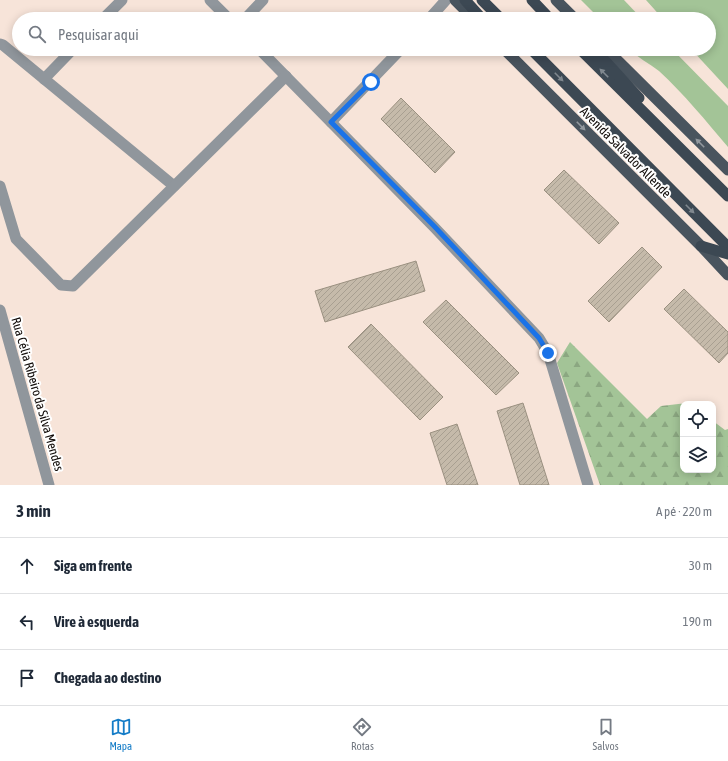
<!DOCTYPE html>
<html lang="pt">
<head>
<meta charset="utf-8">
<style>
  :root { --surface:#fff; --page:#f2f2f3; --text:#1f2937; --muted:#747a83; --line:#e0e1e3; --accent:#147cc7 }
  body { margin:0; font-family:"Asap Condensed",sans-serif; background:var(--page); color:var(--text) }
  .controls { position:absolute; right:12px; bottom:12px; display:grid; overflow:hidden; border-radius:8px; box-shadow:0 2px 10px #0003 }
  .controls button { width:36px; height:36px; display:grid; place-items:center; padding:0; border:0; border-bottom:1px solid var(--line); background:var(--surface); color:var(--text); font:20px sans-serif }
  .stop { position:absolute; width:12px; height:12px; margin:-9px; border:3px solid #1a73e8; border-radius:50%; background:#fff }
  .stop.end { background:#1a73e8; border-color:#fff; box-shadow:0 1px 4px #0008 }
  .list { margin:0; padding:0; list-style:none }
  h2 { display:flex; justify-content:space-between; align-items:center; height:52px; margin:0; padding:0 16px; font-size:17px }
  h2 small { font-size:13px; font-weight:400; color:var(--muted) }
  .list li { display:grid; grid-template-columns:26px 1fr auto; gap:12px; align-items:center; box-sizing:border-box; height:56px; padding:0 16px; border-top:1px solid var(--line) }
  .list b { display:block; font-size:15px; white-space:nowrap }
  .list em { font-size:13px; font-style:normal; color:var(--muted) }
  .icon { flex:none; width:22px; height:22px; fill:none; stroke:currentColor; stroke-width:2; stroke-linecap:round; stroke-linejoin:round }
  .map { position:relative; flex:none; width:728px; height:485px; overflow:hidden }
  .search { position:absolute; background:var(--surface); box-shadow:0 2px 10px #0003; left:12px; right:12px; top:12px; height:44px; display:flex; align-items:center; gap:10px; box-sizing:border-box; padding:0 14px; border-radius:22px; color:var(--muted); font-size:15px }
  .sheet { height:220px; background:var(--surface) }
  nav { display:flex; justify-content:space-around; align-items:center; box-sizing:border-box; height:56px; border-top:1px solid var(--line); background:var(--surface); font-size:11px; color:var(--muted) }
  nav a { display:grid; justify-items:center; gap:2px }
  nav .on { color:var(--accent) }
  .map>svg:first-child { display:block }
  .green { fill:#a3c497 }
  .forest { fill:url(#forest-firs) }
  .building { fill:url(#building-hatch); stroke:#9a9080 }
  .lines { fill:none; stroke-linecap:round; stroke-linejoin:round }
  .minor { stroke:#90969c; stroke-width:11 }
  .primary { stroke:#49545e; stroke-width:11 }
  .trunk { stroke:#3c4853; stroke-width:11 }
  .oneway { fill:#80888f }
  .oneway2 { fill:#92989e }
  .route { stroke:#1a73e8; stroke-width:5 }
  .labels { text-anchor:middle; stroke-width:4; stroke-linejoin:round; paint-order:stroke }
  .street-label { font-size:13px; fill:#110b08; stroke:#fff }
</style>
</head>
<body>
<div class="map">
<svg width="728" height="485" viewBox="0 0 728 485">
  <defs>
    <pattern id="forest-firs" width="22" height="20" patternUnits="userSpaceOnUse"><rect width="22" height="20" fill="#a3c497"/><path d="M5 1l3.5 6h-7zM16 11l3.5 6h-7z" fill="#8ba781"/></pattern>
    <pattern id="building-hatch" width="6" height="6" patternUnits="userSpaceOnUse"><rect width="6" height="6" fill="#c5baaa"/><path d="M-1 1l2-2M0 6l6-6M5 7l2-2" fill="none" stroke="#a89f91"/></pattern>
  </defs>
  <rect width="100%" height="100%" fill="#f7e4d9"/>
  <!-- green -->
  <g class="green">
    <polygon points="581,0 624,0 642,19 600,19"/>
    <polygon points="646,0 728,0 728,89 691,49 709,49 709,19 663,19"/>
    <path d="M629,49H672L728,106V147C706,121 684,94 659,71C649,63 638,58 629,49Z"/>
  </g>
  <!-- forest -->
  <polygon class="forest" points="570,342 647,419 661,406 687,403 688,404 683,404 683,470 713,470 713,421 725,430 728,429 728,485 600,485 557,363"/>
  <!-- building -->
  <g class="building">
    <polygon points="401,98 455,152 435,173 381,119"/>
    <polygon points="564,170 619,223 599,244 544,190"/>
    <polygon points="642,247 662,267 609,322 588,301"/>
    <polygon points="416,261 425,291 325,322 315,291"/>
    <polygon points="684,289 728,332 728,353 719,363 664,309"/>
    <polygon points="446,300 519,373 496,395 423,322"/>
    <polygon points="371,324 443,397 420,420 348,347"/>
    <polygon points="523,403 549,485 520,485 497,411"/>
    <polygon points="457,424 478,485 447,485 430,433"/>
  </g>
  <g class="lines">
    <!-- minor -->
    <g class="minor">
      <polyline points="210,0 229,19"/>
      <polyline points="103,19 122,0"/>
      <polyline points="245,19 263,0"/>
      <polyline points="429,19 446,0"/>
      <polyline points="0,44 3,45 174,186"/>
      <polyline points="259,49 434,227 539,338 548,353 588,485"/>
      <polyline points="44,79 73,49"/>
      <polyline points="331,122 401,49"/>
      <polyline points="0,186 16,239 61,285 73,286 286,76"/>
      <polyline points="0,310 49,485"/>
    </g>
    <!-- primary -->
    <g class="primary">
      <polyline points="455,0 474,19"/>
      <polyline points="556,0 575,19"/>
      <polyline points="504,49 701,246 728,275"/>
      <polyline points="606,49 728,170"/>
    </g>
    <!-- trunk -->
    <g class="trunk">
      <polyline points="465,0 482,19"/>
      <polyline points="482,0 501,19"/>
      <polyline points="532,0 550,19"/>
      <polyline points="531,49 728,247"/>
      <polyline points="580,49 728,196"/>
      <polyline points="594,49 639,98"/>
      <polyline points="701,246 728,254"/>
    </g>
  </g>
  <!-- one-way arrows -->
  <defs><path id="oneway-solid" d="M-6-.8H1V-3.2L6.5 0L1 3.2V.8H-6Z"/></defs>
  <g class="oneway">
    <use href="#oneway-solid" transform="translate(604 73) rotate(-135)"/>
    <use href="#oneway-solid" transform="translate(559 77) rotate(45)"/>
    <use href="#oneway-solid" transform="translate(690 209) rotate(45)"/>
  </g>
  <g class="oneway2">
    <use href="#oneway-solid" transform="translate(581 126) rotate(45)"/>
    <use href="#oneway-solid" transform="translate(700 143) rotate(-135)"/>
  </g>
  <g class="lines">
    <!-- route -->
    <polyline class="route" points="371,82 331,122 434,226 539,338 548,353"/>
  </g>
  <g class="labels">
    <!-- street labels -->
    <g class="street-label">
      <text transform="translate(626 152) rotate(45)" y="5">Avenida Salvador Allende</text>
      <text transform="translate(38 394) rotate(74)" y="5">Rua Célia Ribeiro da Silva Mendes</text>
    </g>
  </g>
</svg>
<div class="controls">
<button><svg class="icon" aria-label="locate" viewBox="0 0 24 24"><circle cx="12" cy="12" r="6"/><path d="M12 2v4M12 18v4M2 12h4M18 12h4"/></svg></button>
<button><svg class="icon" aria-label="layers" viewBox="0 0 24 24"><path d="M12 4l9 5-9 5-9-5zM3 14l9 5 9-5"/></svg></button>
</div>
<div class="stop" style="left:371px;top:82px"></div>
<div class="stop end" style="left:548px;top:353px"></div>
<div class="search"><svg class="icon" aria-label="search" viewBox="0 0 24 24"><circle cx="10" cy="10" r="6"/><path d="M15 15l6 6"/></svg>Pesquisar aqui</div>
</div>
<section class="sheet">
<h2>3 min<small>A pé · 220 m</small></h2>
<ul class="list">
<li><svg class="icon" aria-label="ahead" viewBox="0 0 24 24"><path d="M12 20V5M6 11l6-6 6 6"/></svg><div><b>Siga em frente</b></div><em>30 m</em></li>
<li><svg class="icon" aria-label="left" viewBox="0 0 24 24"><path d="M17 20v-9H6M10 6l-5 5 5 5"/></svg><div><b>Vire à esquerda</b></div><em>190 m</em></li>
<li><svg class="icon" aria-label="arrive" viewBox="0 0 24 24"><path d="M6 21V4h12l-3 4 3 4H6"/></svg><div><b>Chegada ao destino</b></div></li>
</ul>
</section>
<nav>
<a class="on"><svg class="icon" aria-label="map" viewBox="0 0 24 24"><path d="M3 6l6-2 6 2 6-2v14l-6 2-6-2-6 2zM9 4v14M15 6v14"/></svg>Mapa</a>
<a><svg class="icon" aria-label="directions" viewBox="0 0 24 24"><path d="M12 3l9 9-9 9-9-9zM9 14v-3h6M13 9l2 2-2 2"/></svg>Rotas</a>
<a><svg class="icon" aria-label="saved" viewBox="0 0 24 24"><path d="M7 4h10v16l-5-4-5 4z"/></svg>Salvos</a>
</nav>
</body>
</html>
